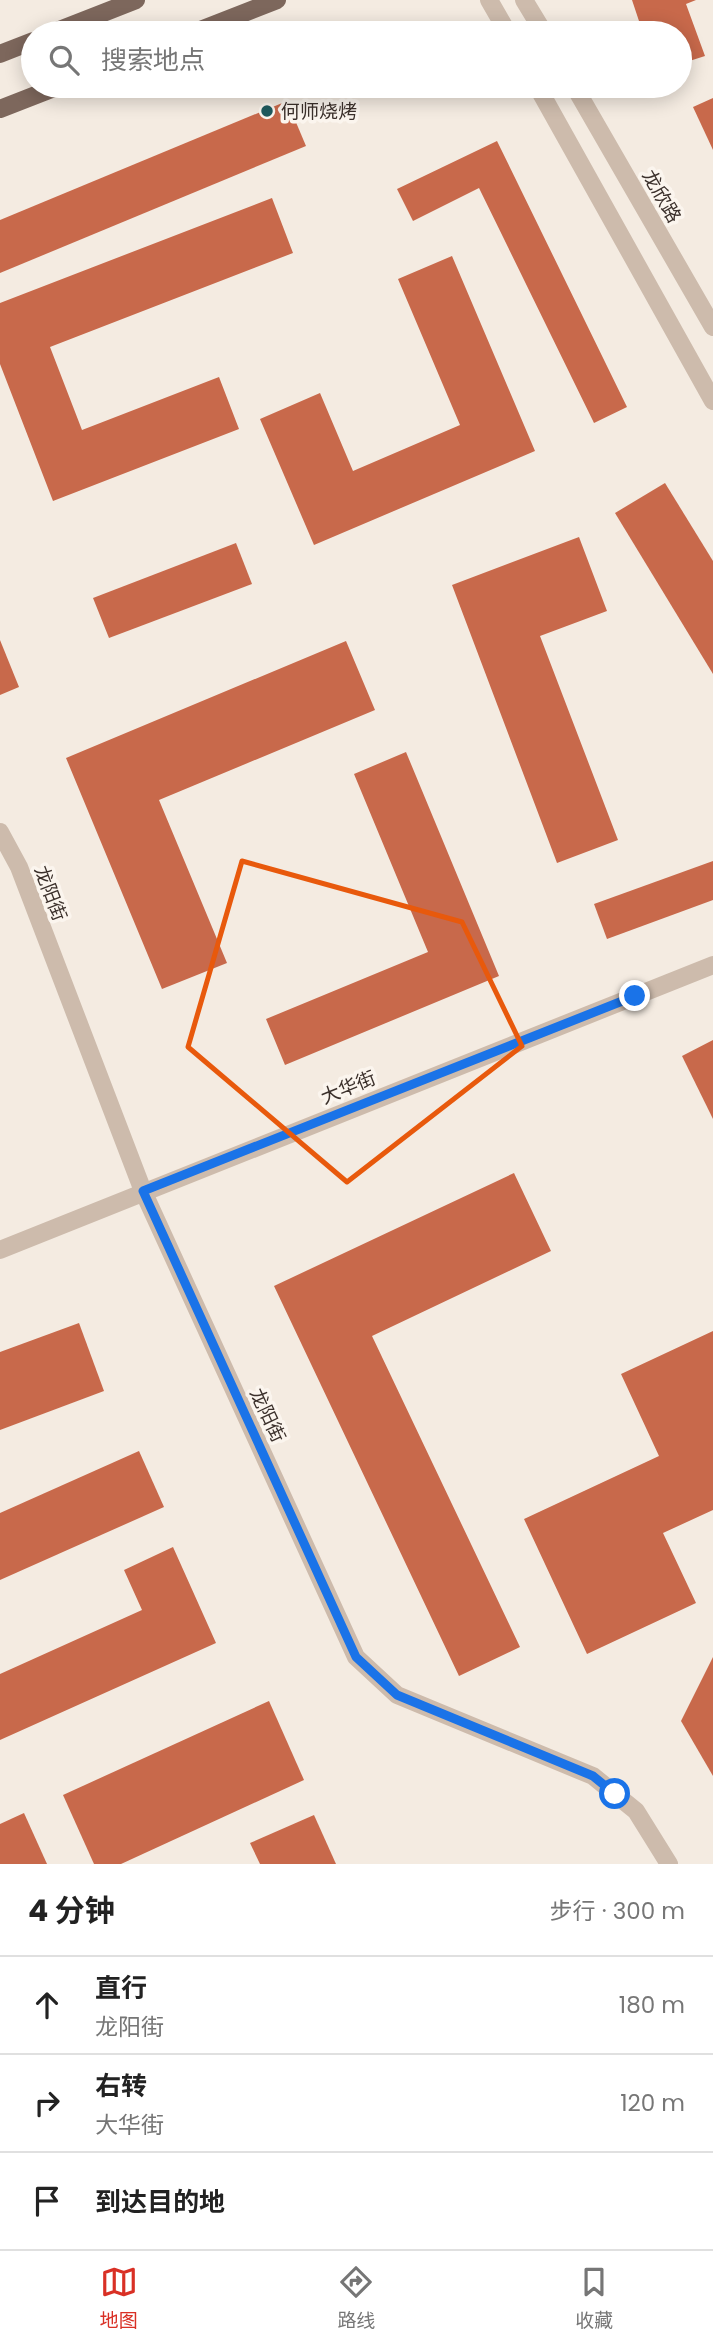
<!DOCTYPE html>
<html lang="zh">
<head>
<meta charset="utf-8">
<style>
  :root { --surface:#fff; --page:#f2f2f2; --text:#222; --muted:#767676; --line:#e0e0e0; --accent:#d93025 }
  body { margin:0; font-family:Poppins,"Noto Sans SC",sans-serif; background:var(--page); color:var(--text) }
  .stop { position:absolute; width:21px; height:21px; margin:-16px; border:5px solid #1a73e8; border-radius:50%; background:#fff }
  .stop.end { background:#1a73e8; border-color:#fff; box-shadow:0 2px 7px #0008 }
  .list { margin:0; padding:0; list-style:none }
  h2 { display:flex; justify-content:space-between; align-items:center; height:91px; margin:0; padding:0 28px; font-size:30px }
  h2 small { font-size:23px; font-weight:400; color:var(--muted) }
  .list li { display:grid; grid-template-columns:46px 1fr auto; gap:21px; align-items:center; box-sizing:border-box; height:98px; padding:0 28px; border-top:2px solid var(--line) }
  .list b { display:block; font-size:26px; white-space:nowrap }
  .list p { margin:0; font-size:23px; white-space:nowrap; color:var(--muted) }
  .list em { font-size:23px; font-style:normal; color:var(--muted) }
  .icon { flex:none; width:38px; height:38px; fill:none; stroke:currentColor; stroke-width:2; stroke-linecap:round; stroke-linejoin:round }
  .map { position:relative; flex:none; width:713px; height:1864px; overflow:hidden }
  .search { position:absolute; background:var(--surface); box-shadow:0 4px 18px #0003; left:21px; right:21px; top:21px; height:77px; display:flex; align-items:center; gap:18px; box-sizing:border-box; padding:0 24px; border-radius:38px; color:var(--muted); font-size:26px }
  .sheet { height:385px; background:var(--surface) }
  nav { display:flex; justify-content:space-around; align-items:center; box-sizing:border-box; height:98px; border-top:2px solid var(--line); background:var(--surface); font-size:19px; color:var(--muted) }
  nav a { display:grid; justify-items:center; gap:4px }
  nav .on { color:var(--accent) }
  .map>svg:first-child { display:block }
  .building { fill:#c8694b }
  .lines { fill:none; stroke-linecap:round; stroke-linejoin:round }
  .minor { stroke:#cdbbac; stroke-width:18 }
  .tertiary { stroke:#cdbbac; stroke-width:18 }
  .primary { stroke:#7d675c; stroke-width:18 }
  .route { stroke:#1a73e8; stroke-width:9 }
  .marked { fill:none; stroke:#e8590c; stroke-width:5; stroke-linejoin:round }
  .poi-dot { fill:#1f5a5e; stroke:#fbf5ee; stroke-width:2.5 }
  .labels { text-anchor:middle; stroke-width:7; stroke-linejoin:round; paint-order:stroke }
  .poi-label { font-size:19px; fill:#3b302b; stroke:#fbf5ee; text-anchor:start }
  .street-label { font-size:19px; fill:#3b302b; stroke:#fbf5ee }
</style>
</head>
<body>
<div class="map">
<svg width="713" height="1864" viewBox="0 0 713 1864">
  <rect width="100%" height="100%" fill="#f4ebe1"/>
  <!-- building -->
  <g class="building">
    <polygon points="632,0 696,0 686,4 705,56 680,64 680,33 643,33"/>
    <polygon points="713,98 713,150 693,107"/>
    <polygon points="287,101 306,146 0,273 0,220"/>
    <polygon points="497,141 627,407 594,423 479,188 413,221 397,189"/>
    <polygon points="272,198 293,253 50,347 82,430 219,377 239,429 53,501 0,364 0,303"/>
    <polygon points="452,256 535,451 314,545 260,419 320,393 353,471 460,425 398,279"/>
    <polygon points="665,483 713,561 713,674 615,513"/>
    <polygon points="579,537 607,611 540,636 618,840 557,863 452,585"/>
    <polygon points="236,543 252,584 109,638 93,598"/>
    <polygon points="0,640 19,687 0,695"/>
    <polygon points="346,641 375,710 159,800 227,963 162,989 66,758"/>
    <polygon points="406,752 499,976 285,1065 266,1019 428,952 354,774"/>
    <polygon points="713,861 713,900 607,939 594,904"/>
    <polygon points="713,1040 713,1119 682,1056"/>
    <polygon points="514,1173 551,1251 372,1336 520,1647 459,1676 274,1286"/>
    <polygon points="79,1323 104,1391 0,1430 0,1352"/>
    <polygon points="713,1331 713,1510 663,1533 696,1603 587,1654 524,1519 659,1456 621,1374"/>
    <polygon points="139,1451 164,1507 0,1580 0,1513"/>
    <polygon points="173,1547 216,1643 0,1740 0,1674 142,1610 124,1570"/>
    <polygon points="713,1657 713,1776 681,1721"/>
    <polygon points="269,1701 304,1780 121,1864 94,1864 63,1795"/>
    <polygon points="24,1813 47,1864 0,1864 0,1824"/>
    <polygon points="314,1815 336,1864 260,1864 250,1843"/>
  </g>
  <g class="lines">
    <!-- minor -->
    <g class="minor">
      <polyline points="0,832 19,867 143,1191 356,1657 397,1695 593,1776 636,1811 669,1864"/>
      <polyline points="0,1250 713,965"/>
    </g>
    <!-- tertiary -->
    <g class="tertiary">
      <polyline points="489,0 508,33"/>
      <polyline points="524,0 544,33"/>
      <polyline points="537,86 713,401"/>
      <polyline points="574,86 713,327"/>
    </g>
    <!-- primary -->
    <g class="primary">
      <polyline points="52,33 136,0"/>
      <polyline points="193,33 277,0"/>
      <polyline points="0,54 33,41"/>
      <polyline points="0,109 59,86"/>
    </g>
  </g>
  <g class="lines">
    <!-- route -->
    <polyline class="route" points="615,1794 593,1776 397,1695 356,1657 143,1191 635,996"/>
  </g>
  <!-- marked area -->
  <path class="marked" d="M242,861L462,922L522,1046L347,1182L188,1047Z"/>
  <!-- markers -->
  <circle class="poi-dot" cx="267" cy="111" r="7"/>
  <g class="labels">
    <!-- poi labels -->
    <g class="poi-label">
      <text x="281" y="118">何师烧烤</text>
    </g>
    <!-- street labels -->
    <g class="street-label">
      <text transform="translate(662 196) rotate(60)" y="7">龙欣路</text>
      <text transform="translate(51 893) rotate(69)" y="7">龙阳街</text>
      <text transform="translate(348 1087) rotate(-22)" y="7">大华街</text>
      <text transform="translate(268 1415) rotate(65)" y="7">龙阳街</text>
    </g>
  </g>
</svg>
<div class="stop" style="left:615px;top:1794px"></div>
<div class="stop end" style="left:635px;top:996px"></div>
<div class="search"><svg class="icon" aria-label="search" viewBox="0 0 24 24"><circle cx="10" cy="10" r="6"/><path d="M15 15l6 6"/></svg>搜索地点</div>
</div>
<section class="sheet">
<h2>4 分钟<small>步行 · 300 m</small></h2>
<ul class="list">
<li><svg class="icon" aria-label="ahead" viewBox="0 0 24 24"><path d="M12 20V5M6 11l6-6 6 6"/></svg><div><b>直行</b><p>龙阳街</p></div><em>180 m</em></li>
<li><svg class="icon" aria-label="right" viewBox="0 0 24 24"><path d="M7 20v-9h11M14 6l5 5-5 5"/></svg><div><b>右转</b><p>大华街</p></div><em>120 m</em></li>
<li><svg class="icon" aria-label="arrive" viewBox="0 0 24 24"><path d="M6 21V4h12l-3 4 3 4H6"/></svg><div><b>到达目的地</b></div></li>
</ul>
</section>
<nav>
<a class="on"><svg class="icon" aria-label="map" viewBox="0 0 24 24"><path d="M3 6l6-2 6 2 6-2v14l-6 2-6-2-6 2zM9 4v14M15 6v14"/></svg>地图</a>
<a><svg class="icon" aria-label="directions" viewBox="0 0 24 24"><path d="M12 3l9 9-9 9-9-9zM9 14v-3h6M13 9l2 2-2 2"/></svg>路线</a>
<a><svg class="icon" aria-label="saved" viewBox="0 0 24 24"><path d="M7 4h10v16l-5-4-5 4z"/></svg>收藏</a>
</nav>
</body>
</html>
